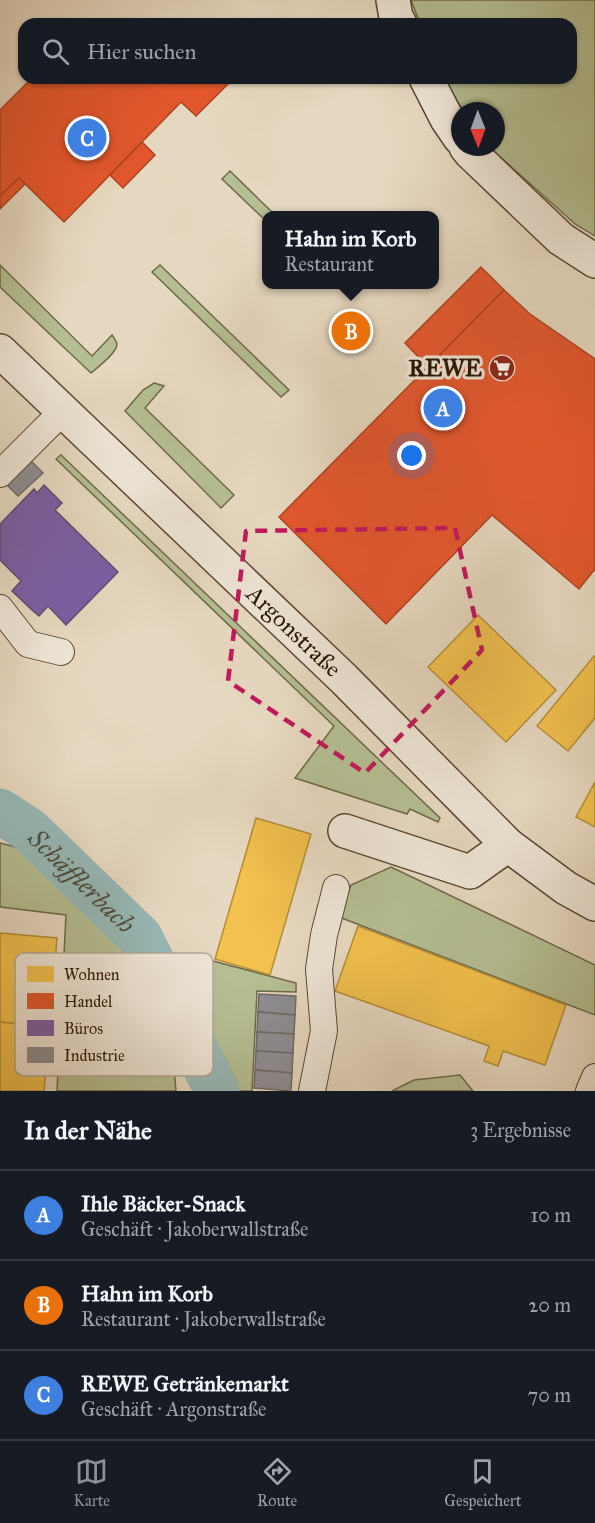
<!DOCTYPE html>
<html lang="de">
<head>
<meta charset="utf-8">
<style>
  :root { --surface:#171b24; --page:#242831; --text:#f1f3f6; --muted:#9ea1a6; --line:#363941; --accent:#8c9099 }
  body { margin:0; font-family:"IM FELL Great Primer",serif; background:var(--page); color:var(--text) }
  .compass { position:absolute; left:451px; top:102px; width:54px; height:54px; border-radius:50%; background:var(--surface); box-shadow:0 2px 4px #0004; rotate:179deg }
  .you { position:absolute; left:412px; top:456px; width:21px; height:21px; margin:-15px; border:4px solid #fff; border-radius:50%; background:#1a73e8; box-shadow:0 0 0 9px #1a73e833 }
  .badge { display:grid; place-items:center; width:39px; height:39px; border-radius:50%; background:var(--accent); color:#fff; font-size:20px; font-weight:700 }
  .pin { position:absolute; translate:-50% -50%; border:3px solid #fff; box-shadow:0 2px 6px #0006 }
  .popup { position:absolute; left:262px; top:211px; width:177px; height:78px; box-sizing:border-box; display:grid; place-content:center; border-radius:12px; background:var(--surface); filter:drop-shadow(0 2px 4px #0005); font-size:20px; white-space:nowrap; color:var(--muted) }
  .popup b { font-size:22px; color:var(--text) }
  .popup::after { content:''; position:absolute; left:50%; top:100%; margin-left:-12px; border:12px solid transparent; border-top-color:var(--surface) }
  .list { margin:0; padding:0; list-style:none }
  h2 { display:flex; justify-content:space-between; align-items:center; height:78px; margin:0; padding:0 24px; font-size:26px }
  h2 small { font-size:20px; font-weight:400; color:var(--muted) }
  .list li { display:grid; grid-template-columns:39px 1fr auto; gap:18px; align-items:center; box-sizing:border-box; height:90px; padding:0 24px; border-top:2px solid var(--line) }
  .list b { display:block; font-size:22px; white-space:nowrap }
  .list p { margin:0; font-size:20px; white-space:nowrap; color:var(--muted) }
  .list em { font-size:20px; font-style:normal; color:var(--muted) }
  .icon { flex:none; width:33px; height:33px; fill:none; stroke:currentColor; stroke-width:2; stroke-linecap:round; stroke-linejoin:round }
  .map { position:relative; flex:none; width:595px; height:1091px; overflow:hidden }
  .search { position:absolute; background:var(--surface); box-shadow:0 2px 4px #0004; left:18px; right:18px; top:18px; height:66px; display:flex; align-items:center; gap:15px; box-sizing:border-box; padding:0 21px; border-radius:18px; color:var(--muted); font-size:22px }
  .sheet { height:348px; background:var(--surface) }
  nav { display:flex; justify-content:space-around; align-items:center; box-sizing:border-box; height:84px; border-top:2px solid var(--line); background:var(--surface); font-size:16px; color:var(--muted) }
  nav a { display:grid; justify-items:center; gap:3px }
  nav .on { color:var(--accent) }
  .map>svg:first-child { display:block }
  .green { fill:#b5bf93; stroke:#6e6a4a; stroke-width:1.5 }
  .homes { fill:#f2c14e; stroke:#b58e37; stroke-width:1.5 }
  .shops { fill:#e4572e; stroke:#ab4420; stroke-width:1.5 }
  .offices { fill:#7b5ea7; stroke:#624875; stroke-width:1.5 }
  .industry { fill:#8d8d92; stroke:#6e6966; stroke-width:1.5 }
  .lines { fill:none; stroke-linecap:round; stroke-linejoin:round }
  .canal { stroke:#97b9b7; stroke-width:45 }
  .service-casing { stroke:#574731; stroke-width:28 }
  .minor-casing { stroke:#574731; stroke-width:36 }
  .tertiary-casing { stroke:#574731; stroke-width:36 }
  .service { stroke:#efe6d7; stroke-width:26 }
  .minor { stroke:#efe6d7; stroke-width:33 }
  .tertiary { stroke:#efe6d7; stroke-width:33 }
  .marked { fill:none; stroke:#c2185b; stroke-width:4.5; stroke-dasharray:12 8; stroke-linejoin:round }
  .labels { text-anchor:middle; stroke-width:6; stroke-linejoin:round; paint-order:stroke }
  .poi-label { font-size:24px; font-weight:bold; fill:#271601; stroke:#efe6d7; text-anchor:end }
  .street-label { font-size:24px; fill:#271601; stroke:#efe6d7 }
  .water-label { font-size:26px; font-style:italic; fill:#4e4f41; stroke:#efe6d7 }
  .key { fill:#efe6d7; stroke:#b3a897; stroke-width:1.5 }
  .key-label { font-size:16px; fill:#271601 }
</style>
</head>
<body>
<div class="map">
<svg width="595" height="1091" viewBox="0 0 595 1091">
  <rect width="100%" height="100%" fill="#e7d9c1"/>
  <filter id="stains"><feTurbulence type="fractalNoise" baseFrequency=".00333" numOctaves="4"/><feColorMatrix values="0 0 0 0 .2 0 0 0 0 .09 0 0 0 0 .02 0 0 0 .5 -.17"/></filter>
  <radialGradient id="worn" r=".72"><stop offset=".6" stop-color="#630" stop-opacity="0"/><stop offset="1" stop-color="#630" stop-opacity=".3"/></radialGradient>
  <!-- green -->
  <g class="green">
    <polygon points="411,0 595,0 595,236 575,224 489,147 496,147 496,111 464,111 450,91 445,78 571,78 571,24 420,24"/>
    <polygon points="230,171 275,215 267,216 267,222 222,179"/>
    <path d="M0,265L92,356L112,335C114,338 116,340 117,344C117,353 98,367 91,373L0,287Z"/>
    <polygon points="160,265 289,390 281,397 152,272"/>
    <polygon points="154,383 164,386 145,408 234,495 221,508 125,411 143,390"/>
    <polygon points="61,455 440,818 438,822 410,809 407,814 295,778 334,726 56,459"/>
    <polygon points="0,843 23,849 128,940 171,1031 176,1091 57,1091 66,915 0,907"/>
    <polygon points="391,867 595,965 595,1015 339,917 351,885"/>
    <polygon points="213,961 296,983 296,992 257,991 252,1091 234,1091 179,966"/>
    <polygon points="460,1075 473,1091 392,1091 414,1080"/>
  </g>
  <!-- homes -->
  <g class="homes">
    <polygon points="478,615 556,690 506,742 428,667"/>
    <polygon points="594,656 595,657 595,718 568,751 537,726"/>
    <polygon points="595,782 595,827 576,817"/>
    <polygon points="256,818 311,834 270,975 215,959"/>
    <polygon points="358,926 566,1005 545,1065 503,1051 498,1066 484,1061 489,1046 335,991"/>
    <polygon points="0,933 57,938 50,1027 0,1022"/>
    <polygon points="0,1022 50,1027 44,1091 0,1091"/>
  </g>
  <!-- shops -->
  <g class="shops">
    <polygon points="32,78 234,78 196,116 181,102 64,222 19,178 0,196 0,110"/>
    <polygon points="142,142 155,155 123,188 110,175"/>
    <polygon points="19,178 25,184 0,209 0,196"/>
    <polygon points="481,267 504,290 428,367 405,343"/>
    <polygon points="504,290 530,314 595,359 595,569 579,589 492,515 386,624 279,517"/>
  </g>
  <!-- offices -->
  <polygon class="offices" points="44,485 62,503 55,510 118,572 66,625 48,606 39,616 33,611 12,591 21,581 0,560 0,524 34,489 37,493"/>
  <!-- industry -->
  <g class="industry">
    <polygon points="30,460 43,473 18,496 6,484"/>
    <polygon points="259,994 296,996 295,1015 258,1012"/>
    <polygon points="258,1012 295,1015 294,1034 257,1032"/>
    <polygon points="257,1032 294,1034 293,1053 256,1051"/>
    <polygon points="256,1051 293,1053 292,1073 255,1070"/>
    <polygon points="255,1070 292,1073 291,1091 254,1088"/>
  </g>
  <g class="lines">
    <!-- canal -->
    <path class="canal" id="s1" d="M0,811L29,830L140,937L217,1091"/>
    <!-- service casing -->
    <g class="service-casing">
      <g id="service">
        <polyline points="0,474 64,410"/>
        <polyline points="0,608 28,644 61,652"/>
        <polyline points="312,1091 324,1031 319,969 324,935 336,888"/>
        <polyline points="589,1091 595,1077"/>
      </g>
    </g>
    <!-- minor casing -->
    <g class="minor-casing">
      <g id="minor">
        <path id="s2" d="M0,351L344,679L508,845L566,888L595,904"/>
        <polyline points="345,831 470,872 508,845"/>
      </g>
    </g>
    <!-- tertiary casing -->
    <g class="tertiary-casing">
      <g id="tertiary">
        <polyline points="393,0 396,17 400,24"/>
        <polyline points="426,78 447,119 460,138"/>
        <polyline points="466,147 470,152 561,239 595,261"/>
      </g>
    </g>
    <!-- service -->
    <use href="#service" class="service"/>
    <!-- minor -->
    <use href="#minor" class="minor"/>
    <!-- tertiary -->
    <use href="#tertiary" class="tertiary"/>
  </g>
  <!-- marked area -->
  <path class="marked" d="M455,528L482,650L365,773L228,681L246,531Z"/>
  <!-- icons -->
  <defs>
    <g id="supermarket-disc" transform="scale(1.35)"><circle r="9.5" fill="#8f2418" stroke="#efe6d7"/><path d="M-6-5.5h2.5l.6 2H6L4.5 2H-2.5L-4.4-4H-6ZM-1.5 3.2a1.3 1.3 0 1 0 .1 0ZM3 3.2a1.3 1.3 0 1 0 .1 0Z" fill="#fff"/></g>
  </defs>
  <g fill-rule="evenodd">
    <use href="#supermarket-disc" x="502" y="368"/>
  </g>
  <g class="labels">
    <!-- poi labels -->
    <g class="poi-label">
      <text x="482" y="376">REWE</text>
    </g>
    <!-- street labels -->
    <g class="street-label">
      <text dy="8" stroke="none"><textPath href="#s2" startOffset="406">Argonstraße</textPath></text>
    </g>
    <!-- water labels -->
    <g class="water-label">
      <text dy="9" stroke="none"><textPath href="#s1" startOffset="108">Schäfflerbach</textPath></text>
    </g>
  </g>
  <!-- legend -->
  <rect x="15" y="953" width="198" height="123" rx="9" class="key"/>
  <rect x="27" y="966" width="27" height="16" fill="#f2c14e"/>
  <rect x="27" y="993" width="27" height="16" fill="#e4572e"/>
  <rect x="27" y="1020" width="27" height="16" fill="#7b5ea7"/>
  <rect x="27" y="1047" width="27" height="16" fill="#8d8d92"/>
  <g class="key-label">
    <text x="64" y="980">Wohnen</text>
    <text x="64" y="1007">Handel</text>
    <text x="64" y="1034">Büros</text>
    <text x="64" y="1061">Industrie</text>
  </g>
  <rect width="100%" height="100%" filter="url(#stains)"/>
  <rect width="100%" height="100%" fill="url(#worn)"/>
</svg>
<svg class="compass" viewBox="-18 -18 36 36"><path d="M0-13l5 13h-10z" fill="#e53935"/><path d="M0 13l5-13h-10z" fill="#9ea1a6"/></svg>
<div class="you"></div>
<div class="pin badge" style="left:443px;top:408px;background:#3f7fe0">A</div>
<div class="pin badge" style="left:351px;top:331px;background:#e8710a">B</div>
<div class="popup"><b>Hahn im Korb</b>Restaurant</div>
<div class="pin badge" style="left:87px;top:138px;background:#3f7fe0">C</div>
<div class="search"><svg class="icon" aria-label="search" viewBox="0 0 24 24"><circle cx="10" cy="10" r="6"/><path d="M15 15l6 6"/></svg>Hier suchen</div>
</div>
<section class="sheet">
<h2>In der Nähe<small>3 Ergebnisse</small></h2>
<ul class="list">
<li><span class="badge" style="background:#3f7fe0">A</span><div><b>Ihle Bäcker-Snack</b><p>Geschäft · Jakoberwallstraße</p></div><em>10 m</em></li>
<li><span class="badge" style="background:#e8710a">B</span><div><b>Hahn im Korb</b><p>Restaurant · Jakoberwallstraße</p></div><em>20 m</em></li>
<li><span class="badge" style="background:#3f7fe0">C</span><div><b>REWE Getränkemarkt</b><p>Geschäft · Argonstraße</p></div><em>70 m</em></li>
</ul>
</section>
<nav>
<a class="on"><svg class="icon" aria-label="map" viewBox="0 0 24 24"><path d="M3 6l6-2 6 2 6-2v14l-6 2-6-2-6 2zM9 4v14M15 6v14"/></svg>Karte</a>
<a><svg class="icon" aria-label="directions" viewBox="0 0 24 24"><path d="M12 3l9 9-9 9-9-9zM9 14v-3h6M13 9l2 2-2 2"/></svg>Route</a>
<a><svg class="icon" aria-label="saved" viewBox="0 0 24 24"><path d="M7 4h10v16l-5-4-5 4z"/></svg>Gespeichert</a>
</nav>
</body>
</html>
